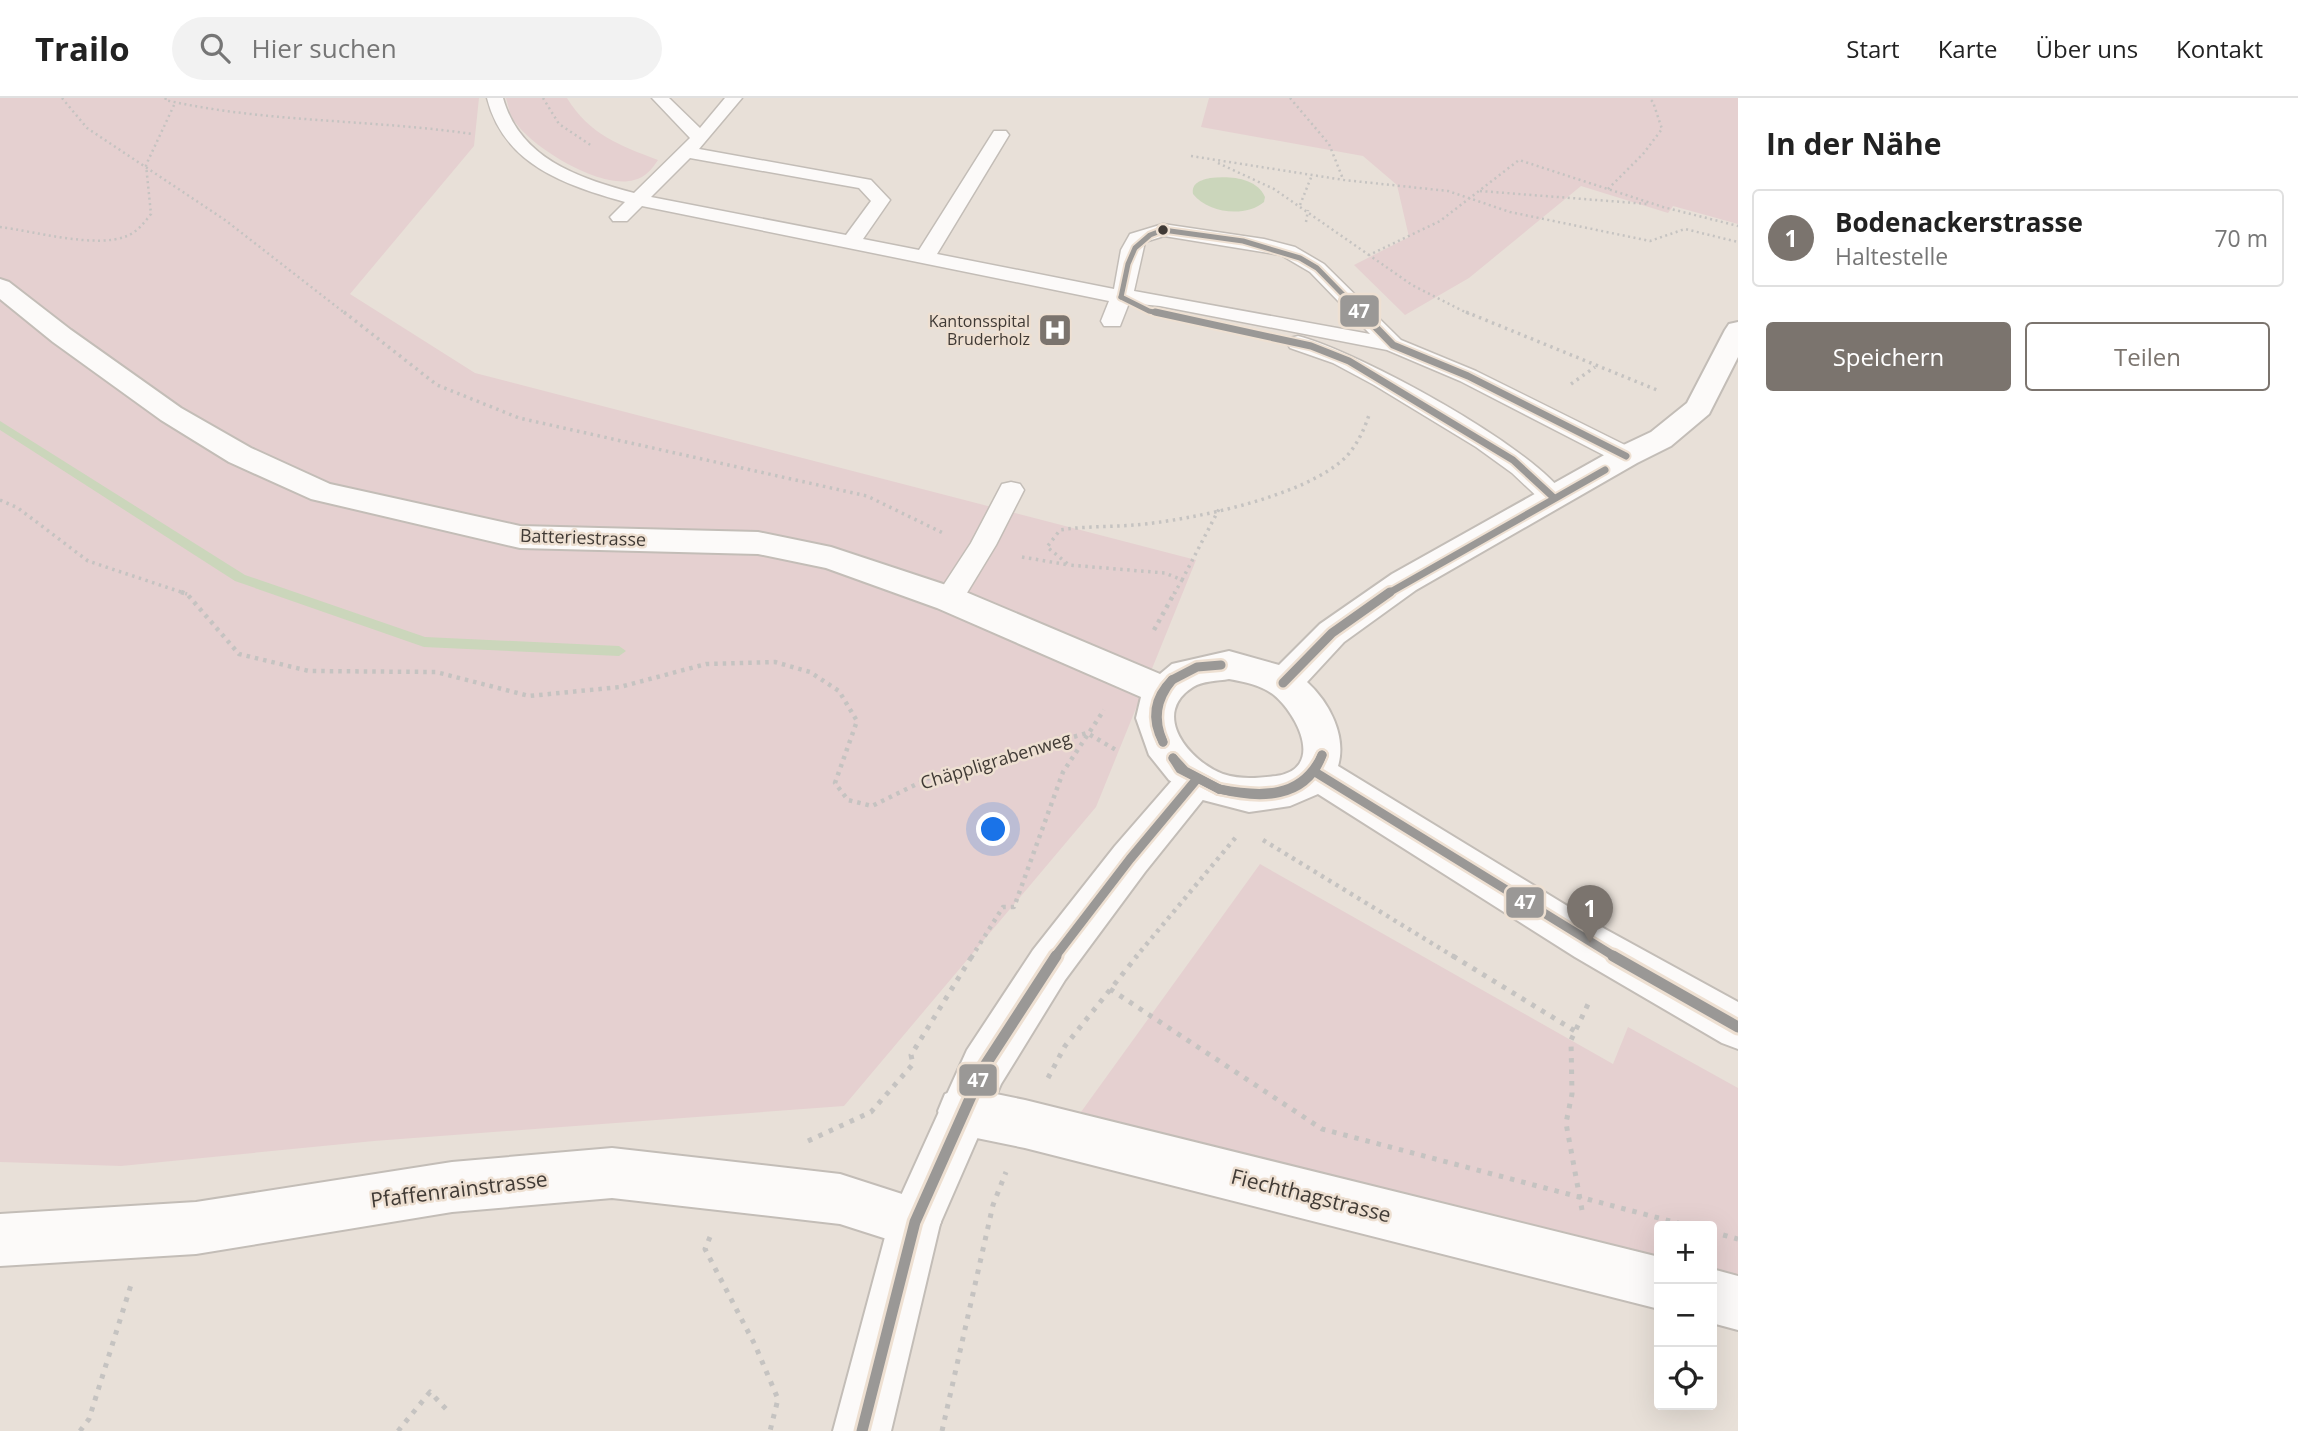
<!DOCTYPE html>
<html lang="de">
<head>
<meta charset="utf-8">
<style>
  :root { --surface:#fff; --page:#f2f2f2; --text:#222; --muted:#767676; --line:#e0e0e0; --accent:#7b746e }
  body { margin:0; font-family:"Open Sans",sans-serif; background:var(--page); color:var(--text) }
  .controls { position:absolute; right:21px; bottom:21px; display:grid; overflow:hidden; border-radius:7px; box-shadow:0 7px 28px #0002 }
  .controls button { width:63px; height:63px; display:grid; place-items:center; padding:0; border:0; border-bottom:2px solid var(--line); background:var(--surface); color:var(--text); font:35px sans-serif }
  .you { position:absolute; left:994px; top:732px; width:24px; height:24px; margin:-18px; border:5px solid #fff; border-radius:50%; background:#1a73e8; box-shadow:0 0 0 10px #1a73e833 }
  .badge { display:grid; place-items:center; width:46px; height:46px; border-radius:50%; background:var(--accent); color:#fff; font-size:23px; font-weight:700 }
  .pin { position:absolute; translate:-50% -58px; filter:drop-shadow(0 2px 4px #0008) }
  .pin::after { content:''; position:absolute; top:37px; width:24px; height:21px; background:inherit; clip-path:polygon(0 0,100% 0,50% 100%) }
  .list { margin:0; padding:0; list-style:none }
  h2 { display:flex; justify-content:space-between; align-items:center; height:91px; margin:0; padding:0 28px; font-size:30px }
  h2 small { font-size:23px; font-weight:400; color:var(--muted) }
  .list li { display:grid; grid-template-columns:46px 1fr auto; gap:21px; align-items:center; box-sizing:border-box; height:98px; margin:0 14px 14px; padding:0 14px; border:2px solid var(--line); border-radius:7px }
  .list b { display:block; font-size:26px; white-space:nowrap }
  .list p { margin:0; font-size:23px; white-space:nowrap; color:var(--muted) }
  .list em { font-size:23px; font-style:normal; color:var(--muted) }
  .actions { display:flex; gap:14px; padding:21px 28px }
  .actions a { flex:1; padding:16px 0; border:2px solid var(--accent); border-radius:7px; text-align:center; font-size:24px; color:var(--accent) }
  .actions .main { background:var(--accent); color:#fff }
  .icon { flex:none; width:38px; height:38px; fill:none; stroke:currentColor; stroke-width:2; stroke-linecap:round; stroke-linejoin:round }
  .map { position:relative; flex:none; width:1738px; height:1333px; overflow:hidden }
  header { display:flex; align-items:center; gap:42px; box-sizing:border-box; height:98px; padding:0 35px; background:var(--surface); border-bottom:2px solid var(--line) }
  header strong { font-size:33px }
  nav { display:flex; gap:38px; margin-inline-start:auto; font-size:24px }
  .search { width:490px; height:63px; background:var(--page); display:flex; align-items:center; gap:18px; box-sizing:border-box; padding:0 24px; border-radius:38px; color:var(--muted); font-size:26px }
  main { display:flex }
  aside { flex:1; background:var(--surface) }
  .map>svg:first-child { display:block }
  .green { fill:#e5d0d0 }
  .water { fill:#cbd6bb }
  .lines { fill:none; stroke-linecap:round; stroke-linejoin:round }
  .stream { fill:#cbd6bb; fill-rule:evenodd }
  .lane-casing { stroke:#c3bdb7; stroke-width:3 }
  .street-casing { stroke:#c3bdb7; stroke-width:4 }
  .secondary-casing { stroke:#c3bdb7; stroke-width:4 }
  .path-far3 { stroke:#c5c3c1; stroke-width:2.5; stroke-dasharray:2 3.5; stroke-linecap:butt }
  .path-far2 { stroke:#c5c3c1; stroke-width:3.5; stroke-dasharray:2.5 4.5; stroke-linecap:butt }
  .path-far1 { stroke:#c5c3c1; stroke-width:4.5; stroke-dasharray:3.5 5; stroke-linecap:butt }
  .path { stroke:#c5c3c1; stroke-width:5; stroke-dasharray:4.5 7; stroke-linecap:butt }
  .lane { fill:#fcfaf9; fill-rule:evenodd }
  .street { fill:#fcfaf9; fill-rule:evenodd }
  .secondary { fill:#fcfaf9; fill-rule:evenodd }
  .bus-1-far3-casing { stroke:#eee0d2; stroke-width:9 }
  .bus-1-far2-casing { stroke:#eee0d2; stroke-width:11 }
  .bus-1-far1-casing { stroke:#eee0d2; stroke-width:14 }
  .bus-1-casing { stroke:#eee0d2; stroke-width:17 }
  .bus-1-far3 { stroke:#9a9896; stroke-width:5 }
  .bus-1-far2 { stroke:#9a9896; stroke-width:7 }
  .bus-1-far1 { stroke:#9a9896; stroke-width:9 }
  .bus-1 { stroke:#9a9896; stroke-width:11 }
  .bus-dot { fill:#403a35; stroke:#eee0d2; stroke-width:2.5 }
  .labels { text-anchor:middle; stroke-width:5; stroke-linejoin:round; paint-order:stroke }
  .far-poi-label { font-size:16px; fill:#403a35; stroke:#eee0d2; text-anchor:end }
  .street-label { font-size:18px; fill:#403a35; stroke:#eee0d2 }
  .near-street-label { font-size:21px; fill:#403a35; stroke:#eee0d2 }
  .line-badge { stroke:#eee0d2; stroke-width:2.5 }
  .badge-label { font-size:19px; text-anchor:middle; font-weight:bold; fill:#fff }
</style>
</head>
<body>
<header>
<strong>Trailo</strong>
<div class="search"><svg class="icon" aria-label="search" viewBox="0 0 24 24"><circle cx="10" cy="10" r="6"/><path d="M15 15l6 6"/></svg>Hier suchen</div>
<nav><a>Start</a><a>Karte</a><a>Über uns</a><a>Kontakt</a></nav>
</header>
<main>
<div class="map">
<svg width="1738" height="1333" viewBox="0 0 1738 1333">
  <rect width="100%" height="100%" fill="#e8e0d8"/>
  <!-- green -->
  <g class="green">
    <polygon points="0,0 479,0 474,48 350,196 475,275 1196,462 1096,709 844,1008 374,1043 121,1068 0,1064"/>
    <path d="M506,0H567C590,37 619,47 658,62C652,71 646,79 634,82C601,92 530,49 513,21C509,15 508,6 506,0Z"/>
    <polygon points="1209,0 1738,0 1738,126 1673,108 1668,115 1581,88 1469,180 1405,217 1354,167 1409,139 1397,87 1363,58 1201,29"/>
    <polygon points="1260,766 1613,966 1628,929 1738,990 1738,1188 1712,1181 1712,1128 1659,1128 1659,1167 1081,1014"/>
  </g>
  <!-- water -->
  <path class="water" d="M1210,80C1229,78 1256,79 1265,99L1264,104C1245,120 1208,115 1193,96C1191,85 1201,82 1210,80Z"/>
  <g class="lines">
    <!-- stream -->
    <polygon class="stream" points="0,323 245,477 425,539 619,548 626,553 619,558 424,549 235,483 0,332"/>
    <!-- lane casing -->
    <g class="lane-casing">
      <g id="lane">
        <path d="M487,0H503C520,61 579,80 634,95L690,40L652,0H669L700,30L725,0H742L699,51L871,82L890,102L863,141L919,152L994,33H1006L1009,37L937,156L1114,191L1121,152L1130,136L1163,126L1264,141L1295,149L1324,166L1401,242L1476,273L1635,352L1638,358L1635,364L1626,366L1617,364L1460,283L1387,252L1160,208L1129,205L1120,228H1104L1101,223L1109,203L642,108L627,123H613L610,119L625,104C565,87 504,67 487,0ZM690,60L859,90L871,103L846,137L651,99ZM1164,138L1281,157L1310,174L1370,236L1134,193L1145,144Z"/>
        <path d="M1298,238C1357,253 1534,349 1566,399L1562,405L1553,407L1544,405L1512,375L1476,349L1374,287L1333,265L1290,250L1287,245L1290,240Z"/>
        <polygon points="1011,384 1020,386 1024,392 996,447 959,508 949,511 939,508 935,501 939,494 971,445 1002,386"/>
      </g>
    </g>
    <!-- street casing -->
    <g class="street-casing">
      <g id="street">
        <path d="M0,181L9,184L71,232L181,310L251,350L330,386L520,428L758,434L831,449L961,492L1160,576L1172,566L1229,553L1279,567L1320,526L1392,476L1615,351L1651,334L1687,305L1725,232L1729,226L1738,224V259L1709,316L1671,348L1637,365L1416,492L1344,544L1307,584C1329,604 1347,638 1338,668L1605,831L1738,904V951L1722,945L1575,859L1318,696L1290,708L1249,714L1199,701L1169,682L1149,657L1136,620L1141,599L937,510L826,470L758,456L520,450L311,401L229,364L161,322L53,244L0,201ZM1229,581C1245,584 1261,587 1274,597C1298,617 1325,671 1276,678C1257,680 1242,682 1223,676C1189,663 1150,616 1193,589C1202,583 1218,583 1229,581Z"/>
        <polygon points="962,989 1025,1002 1659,1159 1659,1211 1025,1050 962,1037 945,1030 938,1013 945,996"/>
        <polygon points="612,1050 840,1076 933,1106 941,1124 933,1142 915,1150 840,1126 612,1100 452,1114 196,1156 0,1168 0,1116 196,1104 452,1064"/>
        <polygon points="1712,1171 1738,1178 1738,1232 1712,1225"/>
      </g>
    </g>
    <!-- secondary casing -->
    <g class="secondary-casing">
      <polygon id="secondary" points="1196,666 1210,671 1215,682 1210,693 1145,774 1065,882 1001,986 940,1126 891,1333 833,1333 889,1124 967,952 1033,852 1115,748 1182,671"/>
    </g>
    <!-- path-far3 -->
    <g class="path-far3">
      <polyline points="62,0 87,30 225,122 346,216"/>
      <path d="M166,0L165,2C266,25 370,21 472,36"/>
      <polyline points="543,0 559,26 592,48"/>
      <polyline points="1290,0 1329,46 1343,81"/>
      <polyline points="1191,58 1344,82 1448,93 1510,114 1650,143 1685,131 1738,144"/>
      <polyline points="1218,65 1274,91 1369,157"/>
      <polyline points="1608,91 1643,56 1662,31 1653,4 1649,0"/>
      <polyline points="1480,93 1648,106"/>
      <polyline points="1300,107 1312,77"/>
      <polyline points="1306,124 1308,112"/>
      <path d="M0,129C33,133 96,151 127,138C137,134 144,125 151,116L146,67L175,5"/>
      <polyline points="1469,216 1412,187 1369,157 1440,123 1519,62 1663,109 1738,128"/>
    </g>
    <!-- path-far2 -->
    <g class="path-far2">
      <polyline points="344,214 437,287 519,320 867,398 943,435"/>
      <polyline points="1466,214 1657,292"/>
      <polyline points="1571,286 1595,269"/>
      <polyline points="0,402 18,410 88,463 187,496"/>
      <polyline points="1022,459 1069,467"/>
      <polyline points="1182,482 1219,411"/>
      <path d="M1174,496L1182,482L1165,475L1069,467L1047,449L1060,432C1085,428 1110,429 1135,427C1191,422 1305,399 1346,359C1357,347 1364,332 1369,317"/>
    </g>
    <!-- path-far1 -->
    <g class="path-far1">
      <polyline points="181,494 187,496 239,556 309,573 436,574 529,598 620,589 706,566 775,564 810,574 839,593 857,623 835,685 848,702 872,708 929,680 1087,635 1116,652"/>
      <polyline points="1154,532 1175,494"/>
      <polyline points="1263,742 1456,860"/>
      <polyline points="971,860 1003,809 1014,809 1063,674 1104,612"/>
      <polyline points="1135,860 1236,739"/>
    </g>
    <!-- path -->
    <g class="path">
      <polyline points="1453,858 1575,933"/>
      <polyline points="1110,891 1322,1031 1689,1128"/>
      <polyline points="1048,980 1065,948 1137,858"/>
      <polyline points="808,1043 871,1014 913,966 911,957 972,858"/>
      <polyline points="1582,1112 1566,1025 1572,996 1571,942 1590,902"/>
      <polyline points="1712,1134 1738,1141"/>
      <polyline points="710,1139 705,1151 755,1247 778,1301 770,1333"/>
      <polyline points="80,1333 89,1321 131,1187"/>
      <polyline points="398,1333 430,1294 446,1311"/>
      <polyline points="942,1333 993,1107 1006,1074"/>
    </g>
    <!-- lane -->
    <use href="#lane" class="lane"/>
    <!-- street -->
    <use href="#street" class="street"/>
    <!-- secondary -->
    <use href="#secondary" class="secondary"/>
    <!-- bus-1-far3 casing -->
    <g class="bus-1-far3-casing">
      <g id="bus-1-far3">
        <polyline points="1121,199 1128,166 1135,150 1150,137 1163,132 1243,143 1300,160 1317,170 1362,216"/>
        <polyline points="1121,199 1149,213 1163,216"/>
      </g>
    </g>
    <!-- bus-1-far2 casing -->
    <g class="bus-1-far2-casing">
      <g id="bus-1-far2">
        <polyline points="1155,214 1311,248 1349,263 1513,362 1553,399"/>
        <polyline points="1361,214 1393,247 1468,278 1626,358"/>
        <polyline points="1387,496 1605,372"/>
      </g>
    </g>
    <!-- bus-1-far1 casing -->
    <g class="bus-1-far1-casing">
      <g id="bus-1-far1">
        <polyline points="1172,582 1197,569 1221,567"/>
        <polyline points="1283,585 1332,535 1390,494"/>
        <path d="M1163,644C1151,621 1154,600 1172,582"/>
        <path d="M1163,644C1153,621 1156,602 1172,582"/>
        <polyline points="1173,660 1185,673 1219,691"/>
        <polyline points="1173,660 1180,671 1219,691"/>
        <polyline points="1315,674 1617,860"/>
        <path d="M1219,691C1261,699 1302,701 1322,657"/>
        <path d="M1219,691C1259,701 1306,702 1322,657"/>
        <polyline points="1054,860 1130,761 1196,682"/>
      </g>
    </g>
    <!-- bus-1 casing -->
    <g class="bus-1-casing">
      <g id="bus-1">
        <polyline points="1613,858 1738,929"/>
        <polyline points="862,1333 915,1124 984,969 1056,858"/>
      </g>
    </g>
    <!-- bus-1-far3 -->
    <use href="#bus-1-far3" class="bus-1-far3"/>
    <!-- bus-1-far2 -->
    <use href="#bus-1-far2" class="bus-1-far2"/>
    <!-- bus-1-far1 -->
    <use href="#bus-1-far1" class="bus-1-far1"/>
    <!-- bus-1 -->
    <use href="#bus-1" class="bus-1"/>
  </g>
  <!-- icons -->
  <defs>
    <g id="hospital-square" transform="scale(1.75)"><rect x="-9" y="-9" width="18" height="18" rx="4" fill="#7b746e" stroke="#eee0d2"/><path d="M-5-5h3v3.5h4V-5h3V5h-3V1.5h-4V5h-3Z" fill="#fff"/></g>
  </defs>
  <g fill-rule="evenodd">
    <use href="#hospital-square" x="1055" y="232"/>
  </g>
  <!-- markers -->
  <circle class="bus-dot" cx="1163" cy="132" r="6"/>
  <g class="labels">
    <!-- far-poi labels -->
    <g class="far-poi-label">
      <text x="1030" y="229">Kantonsspital<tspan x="1030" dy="18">Bruderholz</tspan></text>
    </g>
    <!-- street labels -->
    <g class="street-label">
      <text transform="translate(583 440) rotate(2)" y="6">Batteriestrasse</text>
      <text transform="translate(996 663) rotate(-17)" y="6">Chäppligrabenweg</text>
    </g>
    <!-- near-street labels -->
    <g class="near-street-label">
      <text transform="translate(459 1092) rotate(-7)" y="7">Pfaffenrainstrasse</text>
      <text transform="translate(1311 1098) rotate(14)" y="7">Fiechthagstrasse</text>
    </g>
  </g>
  <g class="line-badge">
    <rect x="1339" y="196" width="41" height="34" rx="7" fill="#9a9896"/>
    <rect x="1505" y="788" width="40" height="33" rx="7" fill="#9a9896"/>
    <rect x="958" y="965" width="40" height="34" rx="7" fill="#9a9896"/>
  </g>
  <g class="badge-label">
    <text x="1359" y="220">47</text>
    <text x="1525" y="811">47</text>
    <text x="978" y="989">47</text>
  </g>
</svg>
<div class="controls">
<button>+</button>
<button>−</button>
<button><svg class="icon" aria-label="locate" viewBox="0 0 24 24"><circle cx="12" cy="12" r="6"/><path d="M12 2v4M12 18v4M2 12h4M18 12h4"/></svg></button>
</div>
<div class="you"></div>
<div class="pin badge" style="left:1590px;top:845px">1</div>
</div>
<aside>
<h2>In der Nähe<small></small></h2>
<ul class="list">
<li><span class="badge">1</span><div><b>Bodenackerstrasse</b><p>Haltestelle</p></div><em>70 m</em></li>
</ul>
<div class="actions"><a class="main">Speichern</a><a>Teilen</a></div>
</aside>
</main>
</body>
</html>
